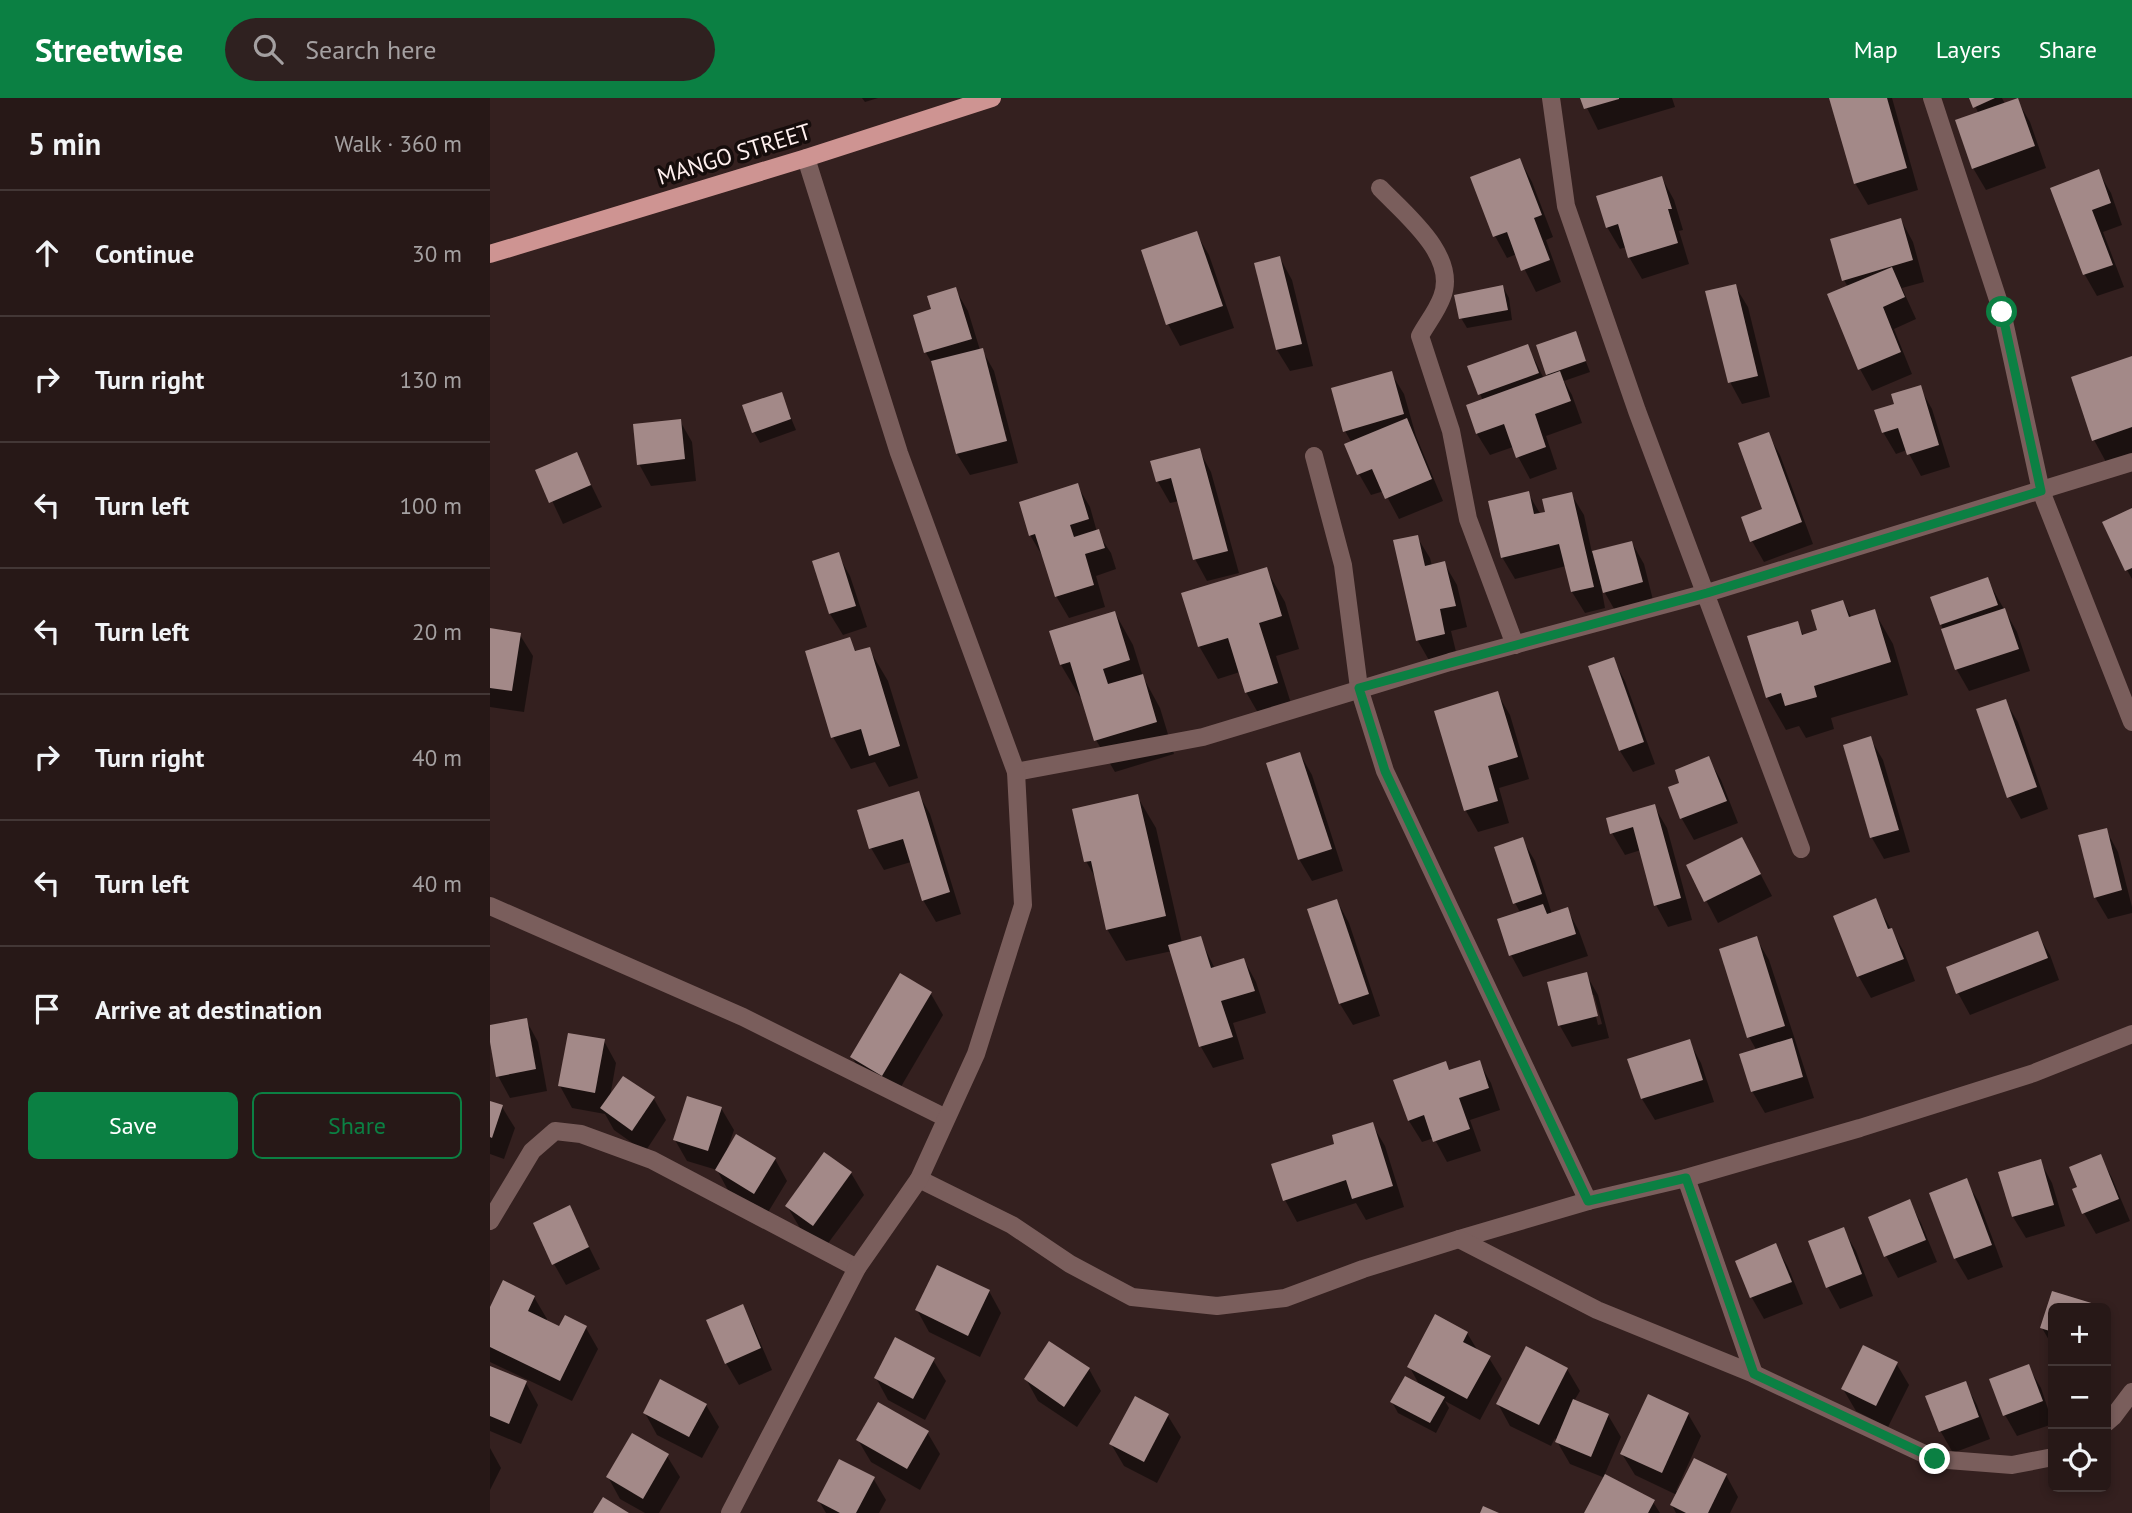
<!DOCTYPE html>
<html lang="en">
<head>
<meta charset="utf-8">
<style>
  :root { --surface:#271817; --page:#2f2120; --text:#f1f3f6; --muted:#a4a0a1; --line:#433736; --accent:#0b8043 }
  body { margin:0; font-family:"PT Sans",sans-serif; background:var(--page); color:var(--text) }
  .controls { position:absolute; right:21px; bottom:21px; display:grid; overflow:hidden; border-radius:10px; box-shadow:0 4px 10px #0003 }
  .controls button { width:63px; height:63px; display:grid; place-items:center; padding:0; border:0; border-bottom:2px solid var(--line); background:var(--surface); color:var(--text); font:35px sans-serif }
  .stop { position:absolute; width:21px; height:21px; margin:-16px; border:5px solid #0b8043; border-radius:50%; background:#fff }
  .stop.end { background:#0b8043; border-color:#fff; box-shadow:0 2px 7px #0008 }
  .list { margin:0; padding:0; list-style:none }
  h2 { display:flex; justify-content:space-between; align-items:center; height:91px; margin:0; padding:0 28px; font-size:30px }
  h2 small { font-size:23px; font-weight:400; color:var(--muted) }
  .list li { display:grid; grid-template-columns:46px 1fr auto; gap:21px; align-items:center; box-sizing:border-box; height:126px; padding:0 28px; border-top:2px solid var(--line) }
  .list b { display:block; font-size:26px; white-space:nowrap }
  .list em { font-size:23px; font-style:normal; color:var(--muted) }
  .actions { display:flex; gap:14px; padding:21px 28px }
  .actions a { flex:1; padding:16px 0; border:2px solid var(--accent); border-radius:10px; text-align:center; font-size:24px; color:var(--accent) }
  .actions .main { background:var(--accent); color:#fff }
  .icon { flex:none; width:38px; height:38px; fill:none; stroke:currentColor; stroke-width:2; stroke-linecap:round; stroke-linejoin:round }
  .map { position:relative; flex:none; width:1642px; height:1415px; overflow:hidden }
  header { display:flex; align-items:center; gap:42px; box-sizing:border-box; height:98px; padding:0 35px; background:var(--accent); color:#fff }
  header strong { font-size:33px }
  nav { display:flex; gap:38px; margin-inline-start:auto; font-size:24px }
  .search { width:490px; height:63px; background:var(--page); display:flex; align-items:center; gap:18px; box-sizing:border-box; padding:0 24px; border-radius:38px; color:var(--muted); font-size:26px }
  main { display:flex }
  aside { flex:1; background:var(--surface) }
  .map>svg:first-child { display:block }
  .shadow { fill:#0007; fill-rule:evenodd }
  .building { fill:#a38988 }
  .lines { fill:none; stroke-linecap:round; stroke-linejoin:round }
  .minor { stroke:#7a5e5c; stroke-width:18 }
  .major { stroke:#ce9492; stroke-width:18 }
  .route { stroke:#0b8043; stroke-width:9 }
  .labels { text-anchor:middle; stroke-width:7; stroke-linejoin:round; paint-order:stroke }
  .street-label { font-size:23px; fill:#fff0ef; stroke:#160d0c }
</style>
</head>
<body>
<header>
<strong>Streetwise</strong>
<div class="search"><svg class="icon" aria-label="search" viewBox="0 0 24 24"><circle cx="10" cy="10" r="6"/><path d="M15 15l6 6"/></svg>Search here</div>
<nav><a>Map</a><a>Layers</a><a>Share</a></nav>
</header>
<main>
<aside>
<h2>5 min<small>Walk · 360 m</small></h2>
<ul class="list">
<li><svg class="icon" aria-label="ahead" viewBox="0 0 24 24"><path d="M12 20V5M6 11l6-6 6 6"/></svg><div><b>Continue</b></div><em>30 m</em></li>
<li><svg class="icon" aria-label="right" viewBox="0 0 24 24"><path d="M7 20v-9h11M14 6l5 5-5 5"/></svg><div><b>Turn right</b></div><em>130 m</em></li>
<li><svg class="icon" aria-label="left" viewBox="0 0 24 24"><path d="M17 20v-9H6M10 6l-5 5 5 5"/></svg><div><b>Turn left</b></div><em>100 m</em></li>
<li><svg class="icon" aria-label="left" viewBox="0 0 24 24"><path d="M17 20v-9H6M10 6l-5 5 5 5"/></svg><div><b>Turn left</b></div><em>20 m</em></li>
<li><svg class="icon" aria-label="right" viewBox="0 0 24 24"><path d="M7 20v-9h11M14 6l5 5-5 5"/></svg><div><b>Turn right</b></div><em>40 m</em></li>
<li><svg class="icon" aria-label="left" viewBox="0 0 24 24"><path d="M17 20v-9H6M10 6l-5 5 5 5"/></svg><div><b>Turn left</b></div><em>40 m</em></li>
<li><svg class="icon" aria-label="arrive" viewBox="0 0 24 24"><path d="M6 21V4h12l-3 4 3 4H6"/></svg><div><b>Arrive at destination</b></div></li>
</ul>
<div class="actions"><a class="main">Save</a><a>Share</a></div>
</aside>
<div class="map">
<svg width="1642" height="1415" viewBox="0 0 1642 1415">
  <rect width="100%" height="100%" fill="#34201f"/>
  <!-- shadow -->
  <g class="shadow">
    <polygon points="372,0 388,0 375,4"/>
    <polygon points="1092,0 1182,0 1185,9 1108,32"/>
    <polygon points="1341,0 1402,0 1428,92 1378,107 1365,85"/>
    <polygon points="1481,0 1512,0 1515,6 1527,2 1540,24 1556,70 1496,92 1483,70 1489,16"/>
    <polygon points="1030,62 1042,84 1063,139 1056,142 1071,184 1046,194 1027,156 1017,160 1005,138"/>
    <polygon points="1608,73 1621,95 1632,127 1613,134 1634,189 1607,198 1595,177 1562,91"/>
    <polygon points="1172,80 1184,102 1193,132 1189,133 1199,166 1152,181 1139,159 1136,149 1130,151 1117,129"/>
    <polygon points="1411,122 1423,144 1434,184 1412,190 1426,221 1404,231 1422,276 1382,293 1370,271 1339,197 1358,189 1354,182"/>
    <polygon points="706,135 719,157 744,230 690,248 678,226"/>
    <polygon points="790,160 802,182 823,268 800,273 787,252 766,166"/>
    <polygon points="1245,188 1258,209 1280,299 1252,306 1240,284"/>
    <polygon points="1013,189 1019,200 1022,222 977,230 971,220"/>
    <polygon points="465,191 478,213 490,252 492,252 504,273 528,365 480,377 467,356 445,270 436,255 425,218 443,212"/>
    <polygon points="1085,236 1100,274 1074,283 1082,297 1092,325 1056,338 1067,371 1040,381 1023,349 1000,357 987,336 978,308 993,303 979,269 1038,248 1054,281 1059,279 1057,276"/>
    <polygon points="1642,260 1642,355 1616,364 1604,342"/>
    <polygon points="901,275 914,296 926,338 953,403 909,421 894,393 881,397 869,376 862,345 855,333"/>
    <polygon points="1430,290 1442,311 1460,369 1431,378 1417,352 1406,356 1393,334 1406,307"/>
    <polygon points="291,296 306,332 270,345 264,334"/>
    <polygon points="190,323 202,344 206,383 161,388 149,366"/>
    <polygon points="1278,336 1290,357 1323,446 1274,464 1262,443 1275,412"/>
    <polygon points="709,352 721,374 749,475 717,483 705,461 689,403 680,405 668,384 662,365"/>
    <polygon points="86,356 112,409 73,426 48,373"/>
    <polygon points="587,387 600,409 607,434 621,455 626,471 606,478 615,509 579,520 566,498 553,459 540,437"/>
    <polygon points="1038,395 1051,417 1057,415 1081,396 1094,417 1102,455 1142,445 1154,466 1164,506 1127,516 1111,488 1115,510 1095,515 1082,494 1076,468 1025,481 1012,459"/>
    <polygon points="1642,412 1642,481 1637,472"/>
    <polygon points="927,439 940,460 942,468 954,465 967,487 977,529 961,533 967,558 940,564 928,543"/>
    <polygon points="348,457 360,478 377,529 353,537 340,516 324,464"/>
    <polygon points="776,471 795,504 809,551 786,558 805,618 775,627 756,594 750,574 728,581 709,548"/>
    <polygon points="1497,481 1527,534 1540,573 1479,593 1467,572 1442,500"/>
    <polygon points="1353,504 1362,520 1384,513 1403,546 1418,597 1341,620 1344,631 1316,640 1309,628 1296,632 1277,599 1307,525 1314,538 1329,533"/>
    <polygon points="625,515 643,547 653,579 670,610 684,656 625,674 606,642 593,598 590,599 571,567"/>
    <polygon points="0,532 30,537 43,558 34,614 0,609"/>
    <polygon points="359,541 367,555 379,551 398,583 428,680 399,689 385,664 361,671 343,639"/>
    <polygon points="1123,561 1135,583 1165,666 1143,674 1130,653 1100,569"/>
    <polygon points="1007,595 1020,617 1039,681 1009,690 1019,725 988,734 976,713 946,614"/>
    <polygon points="1515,603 1528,624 1558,711 1531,721 1519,699"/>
    <polygon points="1380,640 1393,662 1420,754 1394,761 1382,740 1355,648"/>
    <polygon points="810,656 822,677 853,773 822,783 809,761"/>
    <polygon points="1218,660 1231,682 1248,725 1204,742 1192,721 1180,690 1192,686"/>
    <polygon points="428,695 440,716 471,816 446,824 433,802 421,764 394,772 381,750 369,713"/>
    <polygon points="647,698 666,730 692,845 710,840 725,871 754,862 766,884 776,915 743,925 754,961 723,970 711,949 682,853 636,863 617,831 606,781 596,763"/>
    <polygon points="1164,708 1177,730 1202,822 1178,829 1166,807 1151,752 1135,757 1122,735"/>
    <polygon points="1616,732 1628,754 1642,809 1642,815 1618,821 1605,799"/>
    <polygon points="1032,741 1045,763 1062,816 1077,811 1089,833 1098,858 1033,879 1021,857 1031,816 1025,805"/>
    <polygon points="1252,741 1282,798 1228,825 1198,768"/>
    <polygon points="847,803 859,825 890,918 863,927 850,906 819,812"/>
    <polygon points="1385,803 1414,854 1425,883 1381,900 1369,879 1345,819"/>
    <polygon points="1547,835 1560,857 1569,882 1480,917 1468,895"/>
    <polygon points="1266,840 1279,862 1324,1000 1275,1015 1262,993 1267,953 1259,939"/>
    <path d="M1096,876L1108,897L1119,940L1082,949L1070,928L1059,885ZM1101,897H1104L1112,926L1108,927Z"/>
    <polygon points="441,896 453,917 405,999 375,981 362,959"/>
    <polygon points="36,922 48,944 57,993 20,1000 8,978 0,929"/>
    <polygon points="114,943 126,965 120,999 133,980 164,1001 176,1022 155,1054 124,1032 115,1016 82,1010 70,988"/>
    <polygon points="1199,943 1211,965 1224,1004 1165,1022 1152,1001 1140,962"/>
    <polygon points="989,964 1001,985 1010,1012 980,1022 991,1053 957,1064 944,1040 932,1044 919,1023 905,983 955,965 960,974"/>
    <polygon points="0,1005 12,1009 25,1030 14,1061 0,1056"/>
    <polygon points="231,1010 244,1032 237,1052 285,1061 297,1083 277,1116 239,1094 227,1072 197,1063 185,1042"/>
    <polygon points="882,1026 895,1048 914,1109 876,1122 866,1105 807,1124 795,1102 847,1047"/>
    <polygon points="1610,1058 1622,1080 1640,1123 1606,1136 1594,1115 1589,1090"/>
    <polygon points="1550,1063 1562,1085 1575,1128 1536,1140 1523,1119"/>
    <polygon points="361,1075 374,1097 336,1148 310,1130 297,1108"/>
    <polygon points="1476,1083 1489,1104 1513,1169 1478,1182 1465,1160"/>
    <polygon points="1419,1103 1431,1125 1447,1164 1408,1180 1396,1158"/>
    <polygon points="79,1109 110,1171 76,1187 64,1166"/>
    <polygon points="1353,1131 1366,1153 1383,1198 1350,1211 1338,1189"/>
    <polygon points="1285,1147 1298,1169 1313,1206 1274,1221 1262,1200 1247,1163"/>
    <polygon points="499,1193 511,1215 490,1259 439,1234 427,1212"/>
    <polygon points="1563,1195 1608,1210 1563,1210 1563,1249 1552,1230"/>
    <polygon points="44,1199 57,1221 56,1223 70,1230 96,1230 108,1251 82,1303 0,1264 0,1213"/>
    <polygon points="252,1208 264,1230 282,1272 249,1287 236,1265"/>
    <polygon points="1616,1223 1620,1230 1616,1243"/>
    <polygon points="977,1235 988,1253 999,1260 1012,1281 990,1322 955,1303 959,1310 946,1335 908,1315 902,1304 930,1288 919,1268"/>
    <polygon points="443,1262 456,1283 435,1322 398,1302 386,1280"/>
    <polygon points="1406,1265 1419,1287 1398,1329 1366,1313 1353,1291"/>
    <polygon points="1538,1268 1551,1290 1563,1326 1527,1338 1515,1317"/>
    <polygon points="0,1270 36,1285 48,1307 31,1346 0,1333"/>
    <polygon points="599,1271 611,1293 587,1329 548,1303 536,1281"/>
    <polygon points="1077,1271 1090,1293 1084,1303 1118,1317 1131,1339 1114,1378 1163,1404 1170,1415 1096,1415 1115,1380 1080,1366 1065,1340 1061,1348 1020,1328 1008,1306"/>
    <polygon points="1475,1285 1487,1307 1500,1341 1463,1355 1451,1334 1438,1299"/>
    <polygon points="216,1307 229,1329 212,1360 167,1337 155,1315"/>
    <polygon points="1198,1316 1211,1338 1186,1393 1188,1394 1236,1377 1248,1399 1240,1415 1186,1415 1182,1407 1187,1397 1145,1377 1132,1356"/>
    <polygon points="678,1318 691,1339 667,1385 634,1368 621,1346"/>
    <polygon points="437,1334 450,1356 430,1392 381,1364 368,1342"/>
    <polygon points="0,1350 11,1370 0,1392"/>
    <polygon points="177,1358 190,1379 169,1415 155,1415 130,1401 118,1379"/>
    <polygon points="383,1380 396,1402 389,1415 336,1415 329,1403"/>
  </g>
  <!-- building -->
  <g class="building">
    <polygon points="1090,0 1129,0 1129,1 1094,11"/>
    <polygon points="1339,0 1397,0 1417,70 1364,86"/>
    <polygon points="1479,0 1505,0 1483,10"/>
    <polygon points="1528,0 1545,48 1482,71 1465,22"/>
    <polygon points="1030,60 1052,117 1044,120 1060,162 1031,173 1017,134 1003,139 980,79"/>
    <polygon points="1609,71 1621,105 1602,112 1623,167 1593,177 1560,90"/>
    <polygon points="1172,78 1182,111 1178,111 1188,145 1138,160 1128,126 1116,130 1106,98"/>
    <polygon points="1411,120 1423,162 1352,183 1340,141"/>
    <polygon points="707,133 733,208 676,227 651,152"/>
    <polygon points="790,158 812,246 786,252 764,165"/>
    <polygon points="1402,169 1415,199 1393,209 1411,254 1368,272 1337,196"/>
    <polygon points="1246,186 1268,278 1238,285 1215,193"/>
    <polygon points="1013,187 1018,212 969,221 964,197"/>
    <polygon points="466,189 482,241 434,255 423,217 441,211 437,198"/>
    <polygon points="1086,233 1096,263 1056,277 1046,247"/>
    <polygon points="1038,246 1049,275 988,297 977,268"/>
    <polygon points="493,250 517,343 466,356 441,263"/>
    <polygon points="1642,258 1642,329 1602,343 1581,279"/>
    <polygon points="902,273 914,316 853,334 841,290"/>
    <polygon points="1070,273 1081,303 1045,316 1056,349 1026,360 1014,326 986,336 976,307"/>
    <polygon points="1431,287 1449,347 1417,357 1408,330 1392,335 1384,312 1404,306 1401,296"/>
    <polygon points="292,294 301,321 262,335 252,307"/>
    <polygon points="917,320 942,381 895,401 882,371 867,377 854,346"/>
    <polygon points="191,321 195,361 147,367 143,326"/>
    <polygon points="1279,334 1312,424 1260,444 1251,419 1272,411 1248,345"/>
    <polygon points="710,350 738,453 703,462 681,380 666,384 660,363"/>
    <polygon points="87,354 101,387 59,405 45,372"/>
    <polygon points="588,385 599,421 580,427 584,439 609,431 615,450 595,456 604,487 565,499 545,436 539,438 529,404"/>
    <polygon points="1039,393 1044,416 1055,414 1052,401 1082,394 1104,489 1081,494 1069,446 1011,460 998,403"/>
    <polygon points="1642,410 1642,470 1635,473 1612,424"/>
    <polygon points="928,437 935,468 955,463 966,508 950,511 955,536 926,543 903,442"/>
    <polygon points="1142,443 1153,484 1113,495 1102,453"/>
    <polygon points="349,454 366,508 339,516 322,463"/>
    <polygon points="777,469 792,518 769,525 788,585 755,595 738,540 708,549 691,495"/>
    <polygon points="1498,479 1508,507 1450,527 1440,499"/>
    <polygon points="1353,502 1359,519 1385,511 1401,564 1324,588 1327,599 1295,608 1291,595 1276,600 1257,538 1308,523 1312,537 1327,532 1321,512"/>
    <polygon points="1515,510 1529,551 1465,572 1451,531"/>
    <polygon points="625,513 640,562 613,571 618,586 653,576 667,624 604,643 580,564 570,567 559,533"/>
    <polygon points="0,530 31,535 22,593 0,590"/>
    <polygon points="360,539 365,553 380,549 410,648 379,658 371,631 341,640 315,553"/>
    <polygon points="1124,559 1154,644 1129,653 1098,568"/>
    <polygon points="1008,593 1028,659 998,668 1008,703 974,713 944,613"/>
    <polygon points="1516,601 1547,689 1517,700 1486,611"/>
    <polygon points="1381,638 1409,732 1380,740 1353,647"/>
    <polygon points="810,654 842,751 808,762 776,665"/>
    <polygon points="1219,658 1237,703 1190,721 1178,689 1189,685 1185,672"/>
    <polygon points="429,693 460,794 432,803 413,741 379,751 367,712"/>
    <polygon points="648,696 676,818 616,832 601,763 594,764 582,711"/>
    <polygon points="1165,706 1191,800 1164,808 1143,729 1120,736 1116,720"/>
    <polygon points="1617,730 1632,792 1604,800 1588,737"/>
    <polygon points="1033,739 1052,796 1023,806 1004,749"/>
    <polygon points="1252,739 1271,776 1214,804 1196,767"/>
    <polygon points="1386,800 1398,831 1402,830 1414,861 1367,879 1343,818"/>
    <polygon points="847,801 879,896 849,906 817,811"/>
    <polygon points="1053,806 1057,816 1078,809 1086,836 1019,858 1007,821"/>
    <polygon points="1548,833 1558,860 1466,896 1456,869"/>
    <polygon points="711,838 721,870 754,860 765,893 731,903 743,939 709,949 678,847"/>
    <polygon points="1267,838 1295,928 1257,940 1229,851"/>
    <polygon points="1097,874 1108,918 1068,928 1057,884"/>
    <polygon points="410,875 442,894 392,978 360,959"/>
    <polygon points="37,920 46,971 6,979 0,944 0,927"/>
    <polygon points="78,935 115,941 105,995 68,988"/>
    <polygon points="1302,940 1313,979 1261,994 1249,956"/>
    <polygon points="1200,941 1213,982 1151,1001 1137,961"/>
    <polygon points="990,962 999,990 969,1000 980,1031 943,1044 934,1017 918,1023 903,982 956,963 959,972"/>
    <polygon points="133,978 165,999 142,1033 110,1010"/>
    <polygon points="197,998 232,1009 218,1053 183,1042"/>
    <polygon points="0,1003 13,1007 2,1040 0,1039"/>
    <polygon points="883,1024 903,1088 862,1101 856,1082 793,1103 781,1066 844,1046 842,1037"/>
    <polygon points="246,1036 286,1060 264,1096 225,1072"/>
    <polygon points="334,1054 362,1074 323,1128 295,1108"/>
    <polygon points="1611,1056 1629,1101 1592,1116 1582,1091 1587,1089 1579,1069"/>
    <polygon points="1551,1061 1564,1107 1522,1119 1508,1074"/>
    <polygon points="1477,1080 1502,1147 1464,1161 1439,1095"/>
    <polygon points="1420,1101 1436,1142 1394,1159 1378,1119"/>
    <polygon points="80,1107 99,1149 62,1167 43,1125"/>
    <polygon points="1354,1129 1372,1176 1336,1190 1318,1143"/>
    <polygon points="1286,1145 1302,1184 1260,1200 1245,1163"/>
    <polygon points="447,1167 500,1192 478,1238 425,1212"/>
    <polygon points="13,1182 45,1198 38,1213 69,1228 75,1217 97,1228 70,1283 0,1249 0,1209"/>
    <polygon points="1562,1193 1608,1207 1607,1210 1563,1210 1563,1234 1550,1230"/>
    <polygon points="253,1206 271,1250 235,1266 216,1222"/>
    <polygon points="945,1216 978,1234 973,1244 1001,1258 977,1301 917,1269"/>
    <polygon points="405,1239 445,1260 423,1301 384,1280"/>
    <polygon points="559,1243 600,1270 574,1309 534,1281"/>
    <polygon points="1373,1247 1408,1264 1386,1308 1351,1291"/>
    <polygon points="1036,1248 1078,1270 1049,1327 1006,1306"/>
    <polygon points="1539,1266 1553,1303 1513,1318 1499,1281"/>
    <polygon points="0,1268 37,1283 19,1326 0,1318"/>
    <polygon points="915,1278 955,1299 940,1325 900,1304"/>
    <polygon points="170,1281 217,1306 199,1339 153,1315"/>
    <polygon points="1476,1283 1489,1319 1449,1334 1435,1298"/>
    <polygon points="1158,1296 1199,1315 1172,1375 1130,1356"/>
    <polygon points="645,1298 679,1316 654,1364 619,1346"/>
    <polygon points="1083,1301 1119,1316 1101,1359 1065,1344"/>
    <polygon points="388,1304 439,1333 417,1371 366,1342"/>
    <polygon points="142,1335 179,1356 153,1401 116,1379"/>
    <polygon points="1204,1360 1237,1376 1218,1415 1196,1415 1180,1407"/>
    <polygon points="349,1361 385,1379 366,1415 350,1415 327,1403"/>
    <polygon points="1115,1376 1165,1402 1158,1415 1094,1415"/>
    <polygon points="113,1399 139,1415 103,1415"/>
    <polygon points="993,1408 1009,1415 990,1415"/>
  </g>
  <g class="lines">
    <!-- minor -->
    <g class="minor">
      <polyline points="1061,0 1076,108 1147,313 1311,751"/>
      <polyline points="1442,0 1512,214 1551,393 1642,624"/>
      <path d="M890,90C916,117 968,158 952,199C947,213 937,225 930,238L961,333L978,421L1025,547"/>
      <polyline points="824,358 853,467 869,590 895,673 1098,1103"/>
      <polyline points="526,674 713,639 960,564 1217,495 1642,364"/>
      <polyline points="0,808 253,919 456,1020"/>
      <polyline points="1196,1080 1264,1276"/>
      <polyline points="429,1081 522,1127 580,1166 642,1199 727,1208 795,1200 873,1171 969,1141 1098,1103 1196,1080 1370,1030 1544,975 1642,936"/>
      <polyline points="0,1123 42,1053 65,1033 91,1036 162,1062 367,1170"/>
      <polyline points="969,1141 1107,1212 1264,1276 1445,1361 1522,1367 1563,1359"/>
      <polyline points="1616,1325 1623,1319 1642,1294"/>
      <polyline points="240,1415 367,1170 429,1081 486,956 533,807 526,674 409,355 316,60"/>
    </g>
    <!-- major -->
    <polyline class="major" points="0,156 316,60 502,0"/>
  </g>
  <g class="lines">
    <!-- route -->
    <polyline class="route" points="1445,1361 1264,1276 1196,1080 1098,1103 895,673 869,590 1217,495 1551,393 1512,214"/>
  </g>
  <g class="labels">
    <!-- street labels -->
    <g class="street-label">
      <text transform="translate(244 56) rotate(-17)" y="8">MANGO STREET</text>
    </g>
  </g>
</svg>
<div class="controls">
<button>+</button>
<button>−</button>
<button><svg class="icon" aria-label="locate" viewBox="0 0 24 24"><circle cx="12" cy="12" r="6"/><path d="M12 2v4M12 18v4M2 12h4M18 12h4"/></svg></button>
</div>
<div class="stop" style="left:1512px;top:214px"></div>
<div class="stop end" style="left:1445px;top:1361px"></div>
</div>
</main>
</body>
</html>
